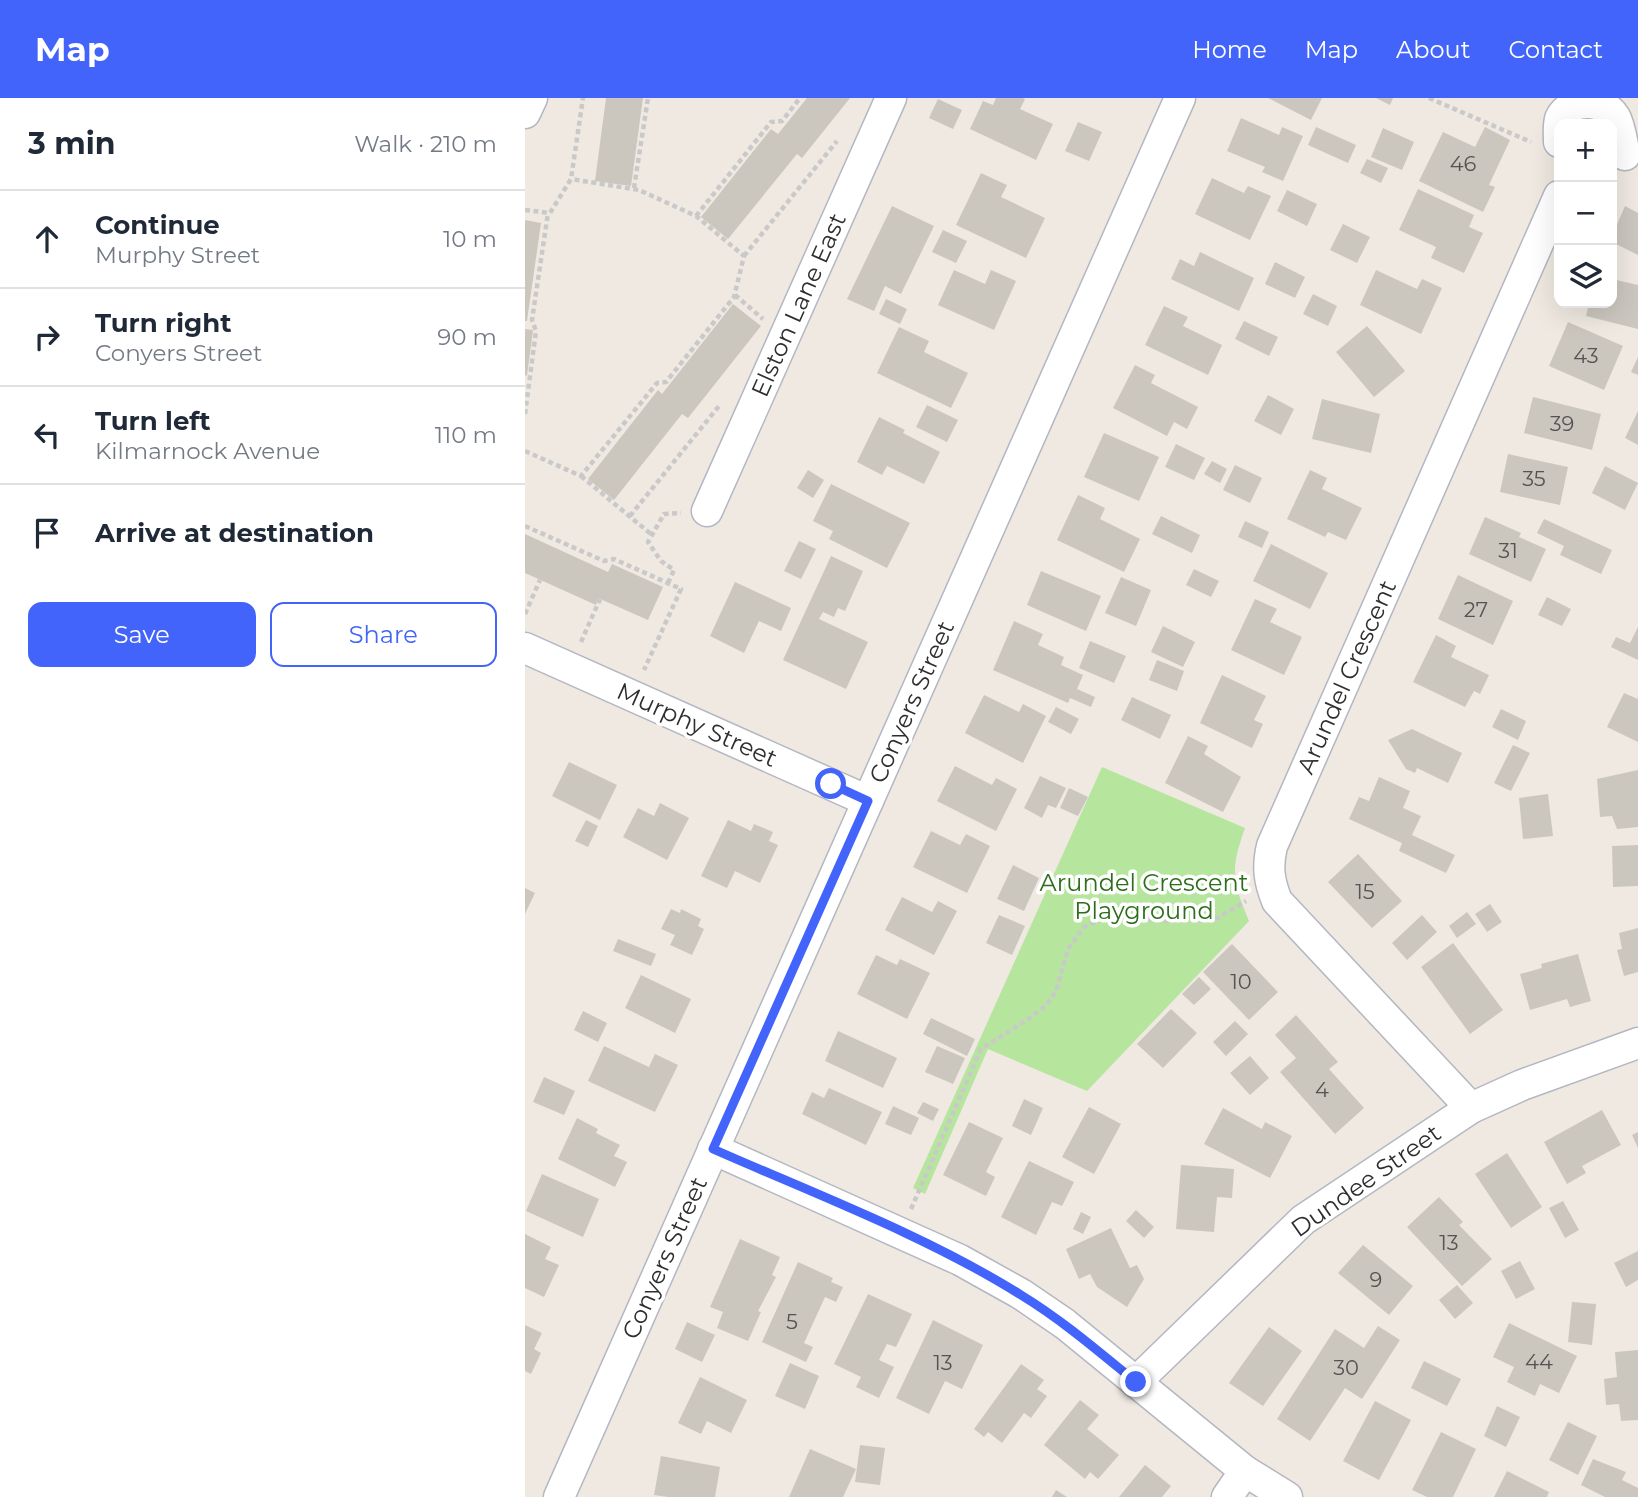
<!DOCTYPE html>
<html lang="en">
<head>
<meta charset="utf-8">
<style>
  :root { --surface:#fff; --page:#f2f2f3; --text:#1f2937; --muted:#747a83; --line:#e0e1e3; --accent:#4264fb }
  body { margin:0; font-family:Montserrat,sans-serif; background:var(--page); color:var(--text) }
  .controls { position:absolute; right:21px; top:21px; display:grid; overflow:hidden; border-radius:14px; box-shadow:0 7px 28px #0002 }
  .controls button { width:63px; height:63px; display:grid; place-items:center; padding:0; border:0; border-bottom:2px solid var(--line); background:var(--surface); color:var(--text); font:35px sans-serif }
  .stop { position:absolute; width:21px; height:21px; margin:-16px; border:5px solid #4264fb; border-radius:50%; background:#fff }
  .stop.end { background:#4264fb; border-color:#fff; box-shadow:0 2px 7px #0008 }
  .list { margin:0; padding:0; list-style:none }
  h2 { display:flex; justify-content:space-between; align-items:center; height:91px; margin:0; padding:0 28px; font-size:30px }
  h2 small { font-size:23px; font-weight:400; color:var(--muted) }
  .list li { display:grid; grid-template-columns:46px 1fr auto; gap:21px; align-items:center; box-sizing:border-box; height:98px; padding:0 28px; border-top:2px solid var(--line) }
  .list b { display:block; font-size:26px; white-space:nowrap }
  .list p { margin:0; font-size:23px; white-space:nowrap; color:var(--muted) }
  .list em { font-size:23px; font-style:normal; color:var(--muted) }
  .actions { display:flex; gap:14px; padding:21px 28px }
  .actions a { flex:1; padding:16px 0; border:2px solid var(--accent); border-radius:14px; text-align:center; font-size:24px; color:var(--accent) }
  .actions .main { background:var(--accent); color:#fff }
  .icon { flex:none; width:38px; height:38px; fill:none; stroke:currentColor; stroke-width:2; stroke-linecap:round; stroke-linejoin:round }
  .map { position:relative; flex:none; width:1113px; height:1399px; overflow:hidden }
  header { display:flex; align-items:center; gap:42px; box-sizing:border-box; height:98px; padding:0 35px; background:var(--accent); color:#fff }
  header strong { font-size:33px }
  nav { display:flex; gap:38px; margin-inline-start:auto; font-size:24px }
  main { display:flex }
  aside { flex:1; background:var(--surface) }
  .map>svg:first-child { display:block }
  .green { fill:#b6e59e }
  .building { fill:#cbc7bf }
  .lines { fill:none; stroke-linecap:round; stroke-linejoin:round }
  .street-casing { stroke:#b4b7c1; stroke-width:33 }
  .path { stroke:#c9c9c9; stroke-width:4.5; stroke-dasharray:5 3.5; stroke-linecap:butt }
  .street { stroke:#fff; stroke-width:30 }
  .route { stroke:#4264fb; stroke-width:9 }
  .labels { text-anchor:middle; stroke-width:7; stroke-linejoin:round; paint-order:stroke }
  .number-label { font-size:21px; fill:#555452 }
  .street-label { font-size:24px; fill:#2e2e2e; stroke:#fff }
  .park-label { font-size:24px; fill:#2c6e1b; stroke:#fff }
</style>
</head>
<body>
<header>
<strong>Map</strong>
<nav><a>Home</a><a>Map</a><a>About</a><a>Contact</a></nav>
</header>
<main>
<aside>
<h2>3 min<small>Walk · 210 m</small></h2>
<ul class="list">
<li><svg class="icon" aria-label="ahead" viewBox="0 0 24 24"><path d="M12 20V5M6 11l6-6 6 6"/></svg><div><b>Continue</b><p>Murphy Street</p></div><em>10 m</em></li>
<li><svg class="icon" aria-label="right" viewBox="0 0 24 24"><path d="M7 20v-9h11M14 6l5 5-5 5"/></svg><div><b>Turn right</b><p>Conyers Street</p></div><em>90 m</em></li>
<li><svg class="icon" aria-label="left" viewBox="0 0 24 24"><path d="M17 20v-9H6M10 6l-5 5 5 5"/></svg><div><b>Turn left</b><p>Kilmarnock Avenue</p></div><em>110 m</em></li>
<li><svg class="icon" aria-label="arrive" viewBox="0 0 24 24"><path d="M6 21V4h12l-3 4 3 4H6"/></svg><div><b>Arrive at destination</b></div></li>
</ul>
<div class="actions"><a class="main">Save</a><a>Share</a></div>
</aside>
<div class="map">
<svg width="1113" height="1399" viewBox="0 0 1113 1399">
  <rect width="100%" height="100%" fill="#efe9e1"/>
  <!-- green -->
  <path class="green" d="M577,669L720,730C705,772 707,782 724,823L562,993L463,951L400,1096L388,1090Z"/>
  <!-- building -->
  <g class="building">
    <polygon points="81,0 118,0 106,88 70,83"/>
    <polygon points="282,0 325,0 277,60 272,56 203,141 176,119 246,31 253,36"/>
    <polygon points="471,0 498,0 500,1 495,11 528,26 511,62 445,31 458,3 468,7"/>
    <polygon points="743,0 797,0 786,22"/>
    <polygon points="851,0 868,0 865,7"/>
    <polygon points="413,1 437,12 428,31 404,20"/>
    <polygon points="716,20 754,37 757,29 778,38 758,83 737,74 740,69 702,53"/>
    <polygon points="553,24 577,34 564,63 540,53"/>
    <polygon points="791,29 831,47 823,65 783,47"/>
    <polygon points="960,29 985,42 964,87 970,89 958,114 894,83 918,34 950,49"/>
    <polygon points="858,30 889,44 877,72 846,59"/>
    <polygon points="842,61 863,70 856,85 835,75"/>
    <polygon points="456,75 482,87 476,99 520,120 501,160 431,127"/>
    <polygon points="687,80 719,95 723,88 746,98 725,142 670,116"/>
    <polygon points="893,91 949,117 944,129 958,135 939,175 906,160 911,149 874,132"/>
    <polygon points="762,92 792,106 782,128 752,113"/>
    <polygon points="367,108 409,128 376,196 360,188 349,213 322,201"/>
    <polygon points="1100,108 1113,115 1113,157 1087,144 1087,138"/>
    <polygon points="0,122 16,125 2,223 0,223"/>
    <polygon points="818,126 845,139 832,165 805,152"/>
    <polygon points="418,132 442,143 431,165 407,154"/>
    <polygon points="675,154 729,180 714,213 646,181 655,161 669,168"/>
    <polygon points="750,164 780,179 770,200 740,186"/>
    <polygon points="429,172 460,186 466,172 491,183 469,232 413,207"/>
    <polygon points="851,172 892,191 897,181 917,190 896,236 835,207"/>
    <polygon points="1087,181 1113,187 1113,231 1061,218 1064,205 1087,205"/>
    <polygon points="788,196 812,208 803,228 778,216"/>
    <polygon points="361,201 382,211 375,226 354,216"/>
    <polygon points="208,206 236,228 163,320 157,316 89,402 63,381 133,292 137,296"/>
    <polygon points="639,208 663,219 658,228 697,247 683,277 620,247"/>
    <polygon points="719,223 753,239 744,258 710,241"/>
    <polygon points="1043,224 1098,248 1079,292 1024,268"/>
    <polygon points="842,228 880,273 849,299 811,254"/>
    <polygon points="374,229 404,243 399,254 443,275 426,310 352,275"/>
    <polygon points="0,231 8,232 2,278 0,277"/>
    <polygon points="1113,259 1113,277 1106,274"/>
    <polygon points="610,267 630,277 626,285 673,309 662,331 649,324 642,338 588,310"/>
    <polygon points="743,297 769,311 756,337 729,323"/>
    <polygon points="1008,299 1076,316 1067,352 999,335"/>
    <polygon points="797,301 855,316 846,355 787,341"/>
    <polygon points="402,307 433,322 422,344 391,329"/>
    <polygon points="1113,313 1113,347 1100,340"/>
    <polygon points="354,319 380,332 378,335 415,354 399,386 362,368 357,377 332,364"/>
    <polygon points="579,335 634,359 614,403 559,379"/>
    <polygon points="651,346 680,360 669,382 640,369"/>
    <polygon points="983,356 1043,369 1035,407 975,394"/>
    <polygon points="687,363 702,371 695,385 679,376"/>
    <polygon points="710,367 737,380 725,405 698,392"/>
    <polygon points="1080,368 1113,385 1100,412 1067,395"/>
    <polygon points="283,372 299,382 288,400 272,390"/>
    <polygon points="785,372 802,380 797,391 837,410 821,442 803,434 800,439 762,421"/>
    <polygon points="306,386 385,425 362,470 304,441 308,433 288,423"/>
    <polygon points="553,397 580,410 575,421 615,441 599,474 532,442"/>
    <polygon points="636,418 675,437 667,455 627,436"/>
    <polygon points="960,419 996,435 994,439 1021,451 1006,484 944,456"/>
    <polygon points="1019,421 1087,452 1076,476 1035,457 1039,448 1012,435"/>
    <polygon points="720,423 744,434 737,450 713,439"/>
    <polygon points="0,436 83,474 87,466 138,489 123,522 73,500 71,507 0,475"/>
    <polygon points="274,443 291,451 276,481 259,473"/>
    <polygon points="746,446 803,475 785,511 728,483"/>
    <polygon points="306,458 338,473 320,513 313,510 309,519 298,514 294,521 343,544 321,591 258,562"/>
    <polygon points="669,471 694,483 686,499 661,487"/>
    <polygon points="516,473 576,498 561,533 502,507"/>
    <polygon points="933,477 988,503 968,547 913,521"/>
    <polygon points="596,479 626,492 611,528 580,515"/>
    <polygon points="210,484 266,510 256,533 234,523 219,555 185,538"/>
    <polygon points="1022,499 1046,511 1037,528 1013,517"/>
    <polygon points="730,501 752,511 745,524 777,539 759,577 706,552"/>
    <polygon points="489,523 518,536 513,547 539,559 536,567 558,577 552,591 570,599 566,609 545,600 543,605 468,572"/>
    <polygon points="638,528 670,544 658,569 626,554"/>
    <polygon points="1113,529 1113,562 1086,549 1091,539 1105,545"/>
    <polygon points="911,537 931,548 926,559 964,577 955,596 949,593 940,609 888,584"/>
    <polygon points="565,543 601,558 589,585 554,570"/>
    <polygon points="632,562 659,573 652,593 624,582"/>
    <polygon points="697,577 741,598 729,622 738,626 727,650 675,625"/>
    <polygon points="1099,595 1113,601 1113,644 1082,629"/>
    <polygon points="459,597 494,614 498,606 521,618 498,665 440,635"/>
    <polygon points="607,599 646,617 635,641 596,622"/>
    <polygon points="531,609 554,621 546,636 523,624"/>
    <polygon points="976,611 1001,623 993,642 967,629"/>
    <polygon points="887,631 937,655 923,685 892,670 890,675 881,671 863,642"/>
    <polygon points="663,638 683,648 679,656 716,679 698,714 640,685"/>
    <polygon points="988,647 1005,655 986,693 969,685"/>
    <polygon points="44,664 92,687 75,722 27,698"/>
    <polygon points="430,668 467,687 471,680 492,691 471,733 412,703"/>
    <polygon points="1113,672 1113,729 1092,731 1087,718 1075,719 1072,681"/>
    <polygon points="515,678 541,690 531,710 523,707 517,720 499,710"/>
    <polygon points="854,679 885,693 878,710 896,718 887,737 930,757 921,775 874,753 877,745 824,721 834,699 844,703"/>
    <polygon points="544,690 563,699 553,718 535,710"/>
    <polygon points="1023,696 1028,738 998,741 994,700"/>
    <polygon points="135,705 164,720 142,762 98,739 113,710 129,718"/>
    <polygon points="61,722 73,728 63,749 50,743"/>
    <polygon points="203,722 226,733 229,726 248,734 244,743 253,747 235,785 210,773 202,790 176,778"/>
    <polygon points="406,733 435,747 441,736 465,748 442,795 388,769"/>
    <polygon points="1113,747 1113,788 1088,789 1087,748"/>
    <polygon points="833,756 877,803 847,830 803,784"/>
    <polygon points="488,767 514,780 499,813 472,801"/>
    <polygon points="0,790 10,795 0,816"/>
    <polygon points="377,799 407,814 413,803 432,813 409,857 360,832"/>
    <polygon points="965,806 977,824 962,834 950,816"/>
    <polygon points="146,811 155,815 156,811 176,821 173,828 179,831 167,857 145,847 150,837 136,831"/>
    <polygon points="942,814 951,826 932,840 924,828"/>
    <polygon points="474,817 500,828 487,857 461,845"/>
    <polygon points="897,817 912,834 882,862 867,845"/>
    <polygon points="1113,830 1113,874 1099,878 1092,852 1097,851 1094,835"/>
    <polygon points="93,841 131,856 126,868 88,853"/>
    <polygon points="928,845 978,912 945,936 896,869"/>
    <polygon points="707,846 753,894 724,922 678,874"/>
    <polygon points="1053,856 1066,903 1045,909 1042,901 1005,912 995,876 1017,870 1016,866"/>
    <polygon points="351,857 372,867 375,861 405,875 382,921 332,896"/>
    <polygon points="116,877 166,901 150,935 100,910"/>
    <polygon points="674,879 686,891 669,907 657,896"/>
    <polygon points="646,911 672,935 638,970 612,946"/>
    <polygon points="58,913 82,925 73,944 49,932"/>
    <polygon points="771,917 813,964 804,971 839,1010 810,1036 755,974 771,960 750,937"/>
    <polygon points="406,920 450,941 442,958 398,936"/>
    <polygon points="710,923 723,936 701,958 688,944"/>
    <polygon points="313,933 372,960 358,990 300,963"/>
    <polygon points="79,948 124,969 130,956 153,967 130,1014 63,983"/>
    <polygon points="412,948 440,960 428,986 400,974"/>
    <polygon points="725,958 744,980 725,997 705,975"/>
    <polygon points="19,979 50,993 39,1017 8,1004"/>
    <polygon points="304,990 357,1014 341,1047 277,1016 287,994 299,1000"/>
    <polygon points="499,1001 518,1010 506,1037 487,1028"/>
    <polygon points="398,1004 414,1011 408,1023 392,1015"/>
    <polygon points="368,1008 394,1020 386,1037 360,1026"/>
    <polygon points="564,1009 596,1026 569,1076 537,1059"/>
    <polygon points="698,1010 737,1031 740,1024 767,1038 745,1080 679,1046"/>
    <polygon points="1077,1012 1096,1047 1057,1068 1061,1075 1042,1086 1019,1044"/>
    <polygon points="52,1020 73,1031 71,1035 95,1047 89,1058 102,1064 90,1089 33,1061"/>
    <polygon points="444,1024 478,1040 461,1074 470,1079 461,1098 418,1077"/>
    <polygon points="1113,1034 1113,1050 1107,1037"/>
    <polygon points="982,1055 1017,1109 986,1130 950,1076"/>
    <polygon points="504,1063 549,1084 537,1108 527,1104 511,1137 476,1119"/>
    <polygon points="656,1067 709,1071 707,1100 692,1099 689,1134 651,1131"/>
    <polygon points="17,1076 74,1101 58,1139 1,1113"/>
    <polygon points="914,1099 938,1124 934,1127 967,1161 937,1188 882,1129"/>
    <polygon points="1038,1103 1054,1132 1040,1140 1024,1110"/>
    <polygon points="611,1112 629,1129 619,1140 601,1123"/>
    <polygon points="556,1114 566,1119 558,1136 548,1131"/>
    <polygon points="586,1130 605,1170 612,1167 619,1181 602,1209 572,1189 565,1176 554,1181 541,1151"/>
    <polygon points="0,1136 26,1149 20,1161 34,1167 19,1199 0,1190"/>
    <polygon points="215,1141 255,1159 247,1177 251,1179 233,1213 236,1214 223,1243 192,1230 198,1214 185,1209"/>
    <polygon points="838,1147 888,1188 864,1217 813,1175"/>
    <polygon points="1113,1153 1113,1182 1101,1189 1089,1165"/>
    <polygon points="995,1163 1010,1191 991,1201 976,1173"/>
    <polygon points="273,1164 308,1180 306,1184 318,1189 311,1204 300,1199 279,1245 288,1249 281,1264 237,1244"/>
    <polygon points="932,1187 948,1205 930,1221 914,1202"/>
    <polygon points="343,1196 387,1216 371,1249 362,1246 354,1262 369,1269 354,1300 331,1289 336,1279 309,1266"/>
    <polygon points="1047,1204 1071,1206 1067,1247 1043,1244"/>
    <polygon points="408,1222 458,1247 437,1291 420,1283 404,1316 371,1300"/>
    <polygon points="162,1224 190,1237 177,1264 150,1251"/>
    <polygon points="984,1225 1052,1258 1034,1295 1015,1286 1010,1298 982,1284 989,1269 968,1259"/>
    <polygon points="0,1227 17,1235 9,1251 16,1255 6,1276 0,1273"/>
    <polygon points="853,1228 875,1242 837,1301 820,1290 785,1343 752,1321 810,1231 839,1250"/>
    <polygon points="744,1229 777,1253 738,1308 704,1285"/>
    <polygon points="1113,1252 1113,1322 1096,1323 1094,1306 1081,1307 1079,1281 1092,1279 1090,1254"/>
    <polygon points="899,1263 936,1281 922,1308 886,1290"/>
    <polygon points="265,1265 294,1278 280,1311 250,1298"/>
    <polygon points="496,1266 519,1282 512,1291 522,1298 506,1320 499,1315 477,1345 463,1334 459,1339 449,1331"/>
    <polygon points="175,1279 222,1302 206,1335 182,1323 176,1336 153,1325"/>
    <polygon points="555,1302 574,1317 562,1331 594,1357 573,1381 565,1374 560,1381 519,1347"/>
    <polygon points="850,1303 886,1322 854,1382 818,1363"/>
    <polygon points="972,1308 995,1319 981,1349 959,1338"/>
    <polygon points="1043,1324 1072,1338 1053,1377 1024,1362"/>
    <polygon points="916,1334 951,1351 928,1399 902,1399 887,1392"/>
    <polygon points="335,1347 360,1350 355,1387 330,1384"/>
    <polygon points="285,1351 331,1371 318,1399 264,1399"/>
    <polygon points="136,1358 195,1369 190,1399 143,1399 129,1397"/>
    <polygon points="1068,1361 1101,1374 1097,1382 1113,1390 1113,1399 1080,1399 1056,1387"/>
    <polygon points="620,1367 646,1388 637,1399 594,1399"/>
    <polygon points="982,1373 1024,1394 1022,1399 969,1399"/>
    <polygon points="531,1392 542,1399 527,1399"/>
  </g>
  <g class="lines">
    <!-- street casing -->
    <g class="street-casing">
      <g id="street">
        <polyline points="0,15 7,0"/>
        <path d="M1034,44C1034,36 1033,28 1035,21C1044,0 1079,0 1090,19C1096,30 1097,45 1100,57"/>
        <polyline points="182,413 366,0"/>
        <polyline points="0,550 343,703"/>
        <path d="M946,1010L752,803C744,783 742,769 747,748L1034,98"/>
        <polyline points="188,1051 435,1162 496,1196 540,1226 720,1373 762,1399"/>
        <polyline points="611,1284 778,1122 946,1010 997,987 1113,945"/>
        <polyline points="34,1399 655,0"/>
        <polyline points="702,1399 720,1373"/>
      </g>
    </g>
    <!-- path -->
    <g class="path">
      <polyline points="904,0 1006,44"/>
      <polyline points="109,90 123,0"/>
      <polyline points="0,112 25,115 46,81 58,0"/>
      <polyline points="171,118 246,24 257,23 275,0"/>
      <polyline points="219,158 312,43"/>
      <polyline points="210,197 238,221"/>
      <polyline points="0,316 11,233 7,222 23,115"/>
      <polyline points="0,353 56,378 132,285 141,284 209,199 219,158 171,118 114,92 46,81"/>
      <polyline points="56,378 127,437"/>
      <polyline points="105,418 194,308"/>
      <polyline points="0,428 79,463 89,461 156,491 119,572"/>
      <polyline points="143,485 149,472 136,463 123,444 139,416 156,415"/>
      <polyline points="0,516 15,482"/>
      <polyline points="56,544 75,501"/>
      <polyline points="386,1111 456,951 505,920 522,906 531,893 543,851 559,829 583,818 596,816 635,823 689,822 721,803"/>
    </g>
    <!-- street -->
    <use href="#street" class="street"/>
  </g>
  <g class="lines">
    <!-- route -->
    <path class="route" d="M306,686L343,703L188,1051C290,1096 402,1138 496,1197C537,1222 573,1253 611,1284"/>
  </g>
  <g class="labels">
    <!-- number labels -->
    <g class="number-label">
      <text x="938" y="73">46</text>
      <text x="1061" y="265">43</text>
      <text x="1037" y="333">39</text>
      <text x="1009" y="388">35</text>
      <text x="983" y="460">31</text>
      <text x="951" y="519">27</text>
      <text x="840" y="801">15</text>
      <text x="716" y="891">10</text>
      <text x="797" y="999">4</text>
      <text x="924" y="1152">13</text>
      <text x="851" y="1189">9</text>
      <text x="267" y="1231">5</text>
      <text x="1014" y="1271">44</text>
      <text x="418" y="1272">13</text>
      <text x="821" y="1277">30</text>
    </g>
    <!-- street labels -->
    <g class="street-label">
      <text transform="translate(274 207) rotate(-66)" y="8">Elston Lane East</text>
      <text transform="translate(822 579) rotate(-66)" y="8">Arundel Crescent</text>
      <text transform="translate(387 604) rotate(-66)" y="8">Conyers Street</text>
      <text transform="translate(172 627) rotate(24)" y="8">Murphy Street</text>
      <text transform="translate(841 1083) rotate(-35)" y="8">Dundee Street</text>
      <text transform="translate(140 1160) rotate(-66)" y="8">Conyers Street</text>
    </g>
    <!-- park labels -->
    <g class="park-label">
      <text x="619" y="793">Arundel Crescent<tspan x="619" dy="28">Playground</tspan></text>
    </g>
  </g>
</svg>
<div class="controls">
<button>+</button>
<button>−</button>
<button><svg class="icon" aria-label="layers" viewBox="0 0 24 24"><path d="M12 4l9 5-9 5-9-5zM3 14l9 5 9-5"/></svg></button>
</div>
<div class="stop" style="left:306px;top:686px"></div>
<div class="stop end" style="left:611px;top:1284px"></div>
</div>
</main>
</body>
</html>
